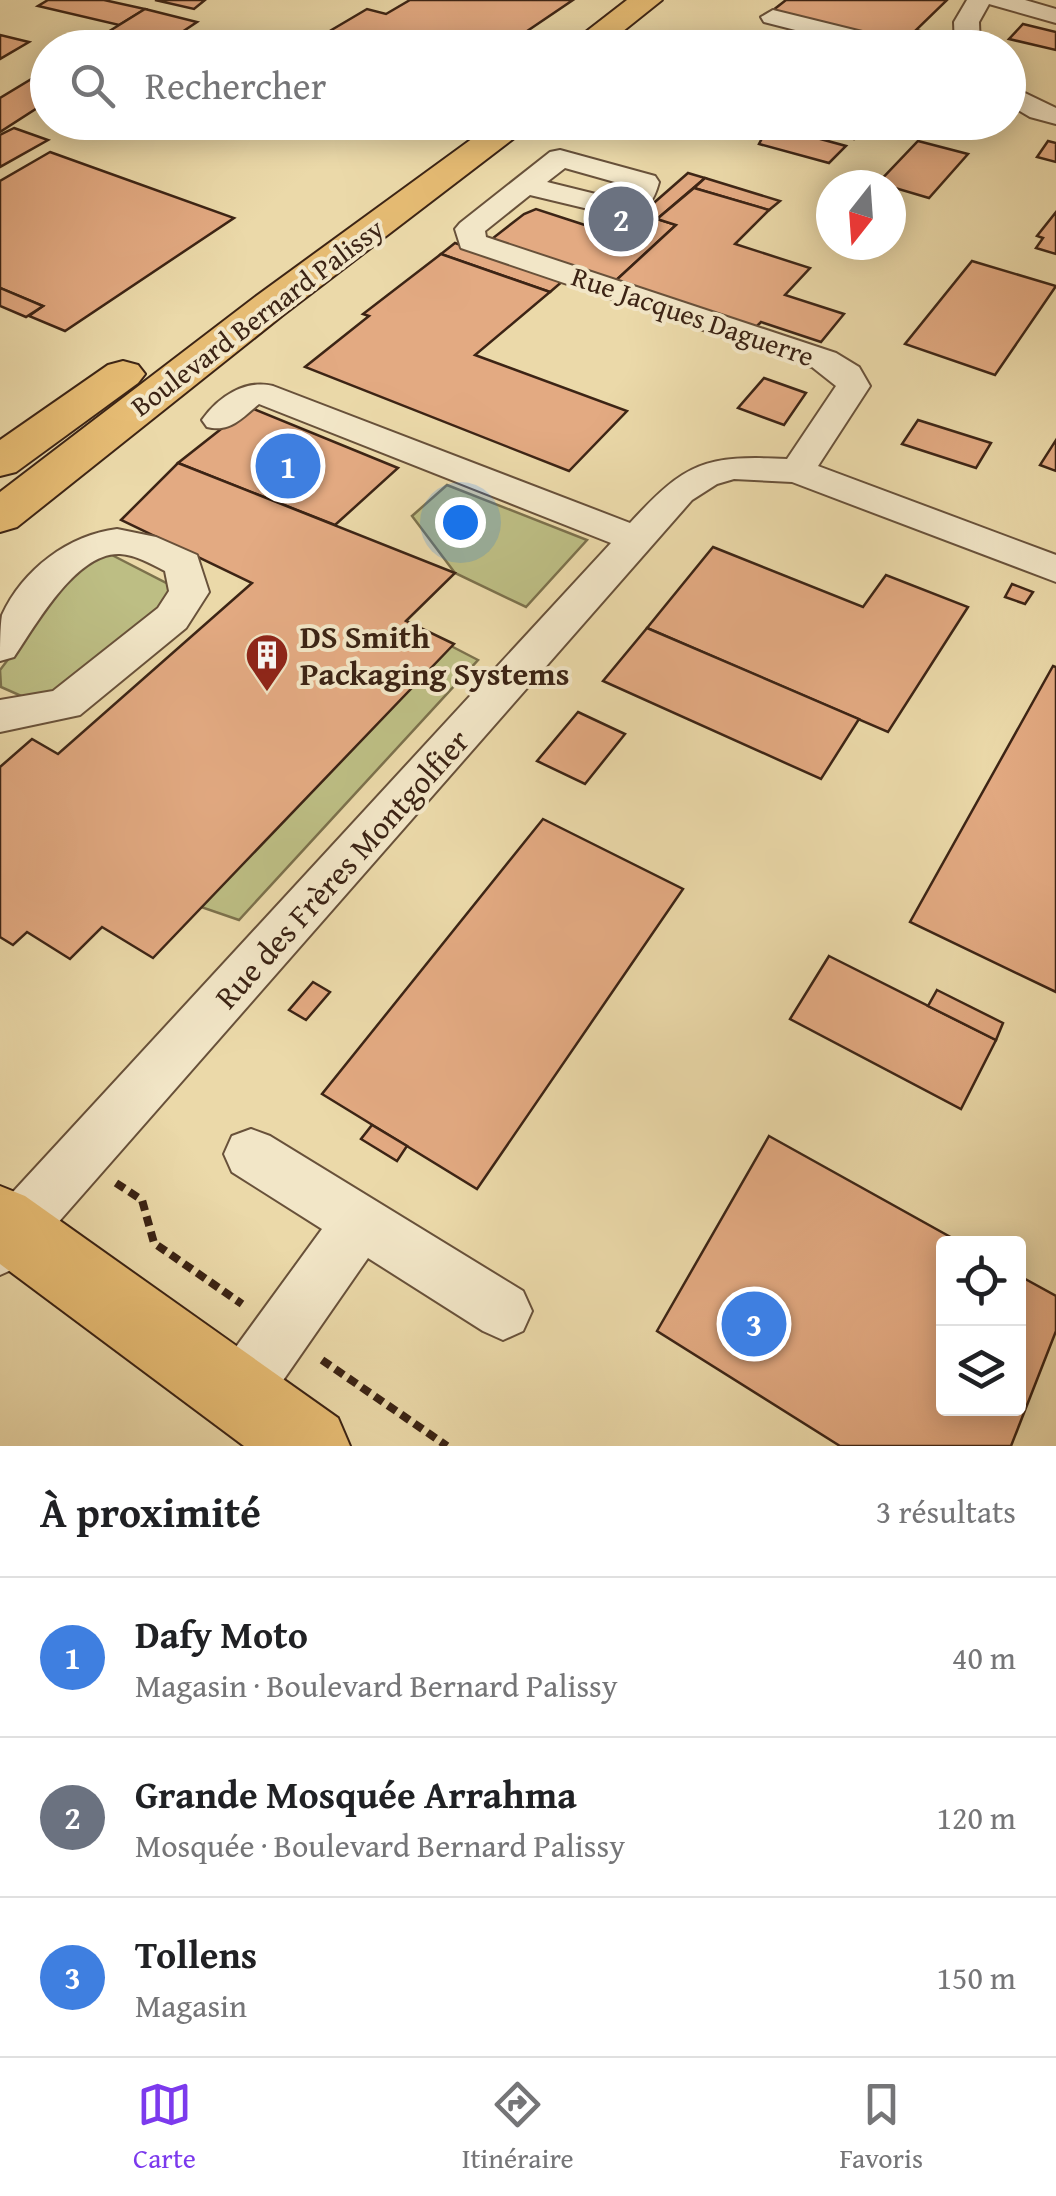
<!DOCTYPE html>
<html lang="fr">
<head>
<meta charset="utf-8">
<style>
  :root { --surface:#fff; --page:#f2f2f2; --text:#202124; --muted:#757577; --line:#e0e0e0; --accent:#7c3aed }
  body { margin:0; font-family:"Gentium Book Plus",serif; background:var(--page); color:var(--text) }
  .controls { position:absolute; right:30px; bottom:30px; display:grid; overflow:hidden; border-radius:10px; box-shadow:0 5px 25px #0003 }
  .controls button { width:90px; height:90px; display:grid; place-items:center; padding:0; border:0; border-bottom:2px solid var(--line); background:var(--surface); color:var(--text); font:50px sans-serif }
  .compass { position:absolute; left:816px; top:170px; width:90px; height:90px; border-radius:50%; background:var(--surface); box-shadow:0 5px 25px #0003; rotate:197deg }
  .you { position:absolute; left:460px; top:522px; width:35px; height:35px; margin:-25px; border:8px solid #fff; border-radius:50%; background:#1a73e8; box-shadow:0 0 0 15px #1a73e833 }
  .badge { display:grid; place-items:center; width:65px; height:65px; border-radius:50%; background:var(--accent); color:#fff; font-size:32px; font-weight:700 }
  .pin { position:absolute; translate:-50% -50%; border:5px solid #fff; box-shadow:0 2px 10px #0006 }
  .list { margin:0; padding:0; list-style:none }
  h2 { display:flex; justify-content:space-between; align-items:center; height:130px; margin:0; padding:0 40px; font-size:42px }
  h2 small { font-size:32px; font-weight:400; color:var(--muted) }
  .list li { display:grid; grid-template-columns:65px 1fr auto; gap:30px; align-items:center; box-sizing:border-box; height:160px; padding:0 40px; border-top:2px solid var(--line) }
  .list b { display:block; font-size:38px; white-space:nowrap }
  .list p { margin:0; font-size:32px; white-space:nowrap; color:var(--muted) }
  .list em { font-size:32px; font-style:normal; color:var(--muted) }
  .icon { flex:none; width:55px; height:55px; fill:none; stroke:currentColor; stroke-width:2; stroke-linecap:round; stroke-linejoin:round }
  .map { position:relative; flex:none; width:1056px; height:1446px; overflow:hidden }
  .search { position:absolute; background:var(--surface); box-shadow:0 5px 25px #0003; left:30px; right:30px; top:30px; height:110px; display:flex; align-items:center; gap:25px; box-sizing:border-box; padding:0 35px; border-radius:55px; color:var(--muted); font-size:38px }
  .sheet { height:610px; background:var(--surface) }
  nav { display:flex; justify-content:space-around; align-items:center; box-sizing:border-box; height:140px; border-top:2px solid var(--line); background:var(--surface); font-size:28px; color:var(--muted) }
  nav a { display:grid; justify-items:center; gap:5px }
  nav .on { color:var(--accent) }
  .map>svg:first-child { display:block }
  .green { fill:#bdbe84; stroke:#7c714c; stroke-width:2.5 }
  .building { fill:#e3aa82; stroke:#3c2415; stroke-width:2.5 }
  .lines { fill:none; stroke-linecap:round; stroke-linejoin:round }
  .minor-casing { stroke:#68513a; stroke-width:4 }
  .major-casing { stroke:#3c2415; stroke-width:4 }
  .path { stroke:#3c2415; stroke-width:8; stroke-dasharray:10 6; stroke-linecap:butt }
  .minor { fill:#f2e6c7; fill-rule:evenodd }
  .major { fill:#e6bc74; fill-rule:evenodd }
  .labels { text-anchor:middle; stroke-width:8; stroke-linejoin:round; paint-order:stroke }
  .far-street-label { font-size:28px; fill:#3c2415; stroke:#f2e6c7 }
  .poi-label { font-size:32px; font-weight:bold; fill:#3c2415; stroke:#f2e6c7; text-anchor:start }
  .street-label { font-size:32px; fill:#3c2415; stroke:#f2e6c7 }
</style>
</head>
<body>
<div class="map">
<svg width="1056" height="1446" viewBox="0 0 1056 1446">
  <rect width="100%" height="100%" fill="#ebd9a9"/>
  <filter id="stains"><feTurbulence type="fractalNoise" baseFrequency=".002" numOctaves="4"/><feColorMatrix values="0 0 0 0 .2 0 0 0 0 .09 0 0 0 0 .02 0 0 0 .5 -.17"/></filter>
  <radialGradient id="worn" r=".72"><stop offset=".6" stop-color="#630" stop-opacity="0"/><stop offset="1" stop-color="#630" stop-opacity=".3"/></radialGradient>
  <!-- green -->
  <g class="green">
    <polygon points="447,485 587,540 526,607 455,573 412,516"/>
    <polygon points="106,552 170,585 174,595 56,696 28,699 1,687 0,670 88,554"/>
    <polygon points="451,646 478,660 239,920 201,907"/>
  </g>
  <!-- building -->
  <g class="building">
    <polygon points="48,0 104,0 145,9 119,25 38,6"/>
    <polygon points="155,0 205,0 194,9"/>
    <polygon points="410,0 573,0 502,48 301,48 367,9 386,14"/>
    <polygon points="786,0 947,0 916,30 932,34 919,47 772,11"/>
    <polygon points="145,9 197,22 158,48 82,48"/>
    <polygon points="1023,24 1056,32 1056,50 1009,39"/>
    <polygon points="0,35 29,42 0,59"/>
    <polygon points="823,36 871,48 821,48 825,44 817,42"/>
    <polygon points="48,69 48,101 0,132 0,98"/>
    <polygon points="793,122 867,122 870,123 854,139"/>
    <polygon points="769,125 846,146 829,163 759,144"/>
    <polygon points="14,128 48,140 0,167 0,135"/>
    <polygon points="918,141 968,154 929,198 878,183"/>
    <polygon points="1048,141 1056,143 1056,162 1037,157"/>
    <polygon points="50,152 234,218 65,331 29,316 43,306 0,288 0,181"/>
    <polygon points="688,173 705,178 657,219 676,225 612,284 488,242 524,214 536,209 588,226 602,214 632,222"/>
    <polygon points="705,178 780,201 769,210 694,188"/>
    <polygon points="694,188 769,210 735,244 810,268 785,295 844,314 821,342 761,322 752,331 612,284 676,225 657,219"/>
    <polygon points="1056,212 1056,254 1036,248 1043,238 1037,236"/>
    <polygon points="455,243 564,280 550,292 441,254"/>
    <polygon points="441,254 550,292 475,355 627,411 569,471 305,367 369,316 363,314"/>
    <polygon points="972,261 1056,286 995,375 905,344"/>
    <polygon points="0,288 43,306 26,317 0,306"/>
    <polygon points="764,378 806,393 784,425 738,408"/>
    <polygon points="249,407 398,468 335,525 178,463"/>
    <polygon points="918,420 991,443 976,468 902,444"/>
    <polygon points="1056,440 1056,471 1040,465"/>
    <polygon points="178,463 455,573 406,621 454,644 153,958 102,927 70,959 27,932 13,945 0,937 0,767 32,739 58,754 252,583 121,520"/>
    <polygon points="713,547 863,607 886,575 968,607 888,732 647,628"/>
    <polygon points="1012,584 1033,592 1025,604 1005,597"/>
    <polygon points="647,628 859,719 821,779 603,681"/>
    <polygon points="1053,666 1056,667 1056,992 910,922"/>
    <polygon points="578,712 625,734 585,784 537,761"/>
    <polygon points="543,819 683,889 477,1189 322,1094"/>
    <polygon points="829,956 996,1040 961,1109 790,1019"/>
    <polygon points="313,982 330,992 306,1020 289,1010"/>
    <polygon points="937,990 1003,1023 996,1040 928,1006"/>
    <polygon points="372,1125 407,1146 397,1161 361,1139"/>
    <polygon points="769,1136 963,1244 944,1244 944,1408 1018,1408 1018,1275 1056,1296 1056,1331 1011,1446 840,1446 657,1331"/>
  </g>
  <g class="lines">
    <!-- minor casing -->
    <g class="minor-casing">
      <g id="minor">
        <polygon points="967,0 1025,0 1056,9 1056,23 989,4 979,22 980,48 955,48 954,22"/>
        <polygon points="773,10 907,43 910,48 866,48 764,22 761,17"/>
        <polygon points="1008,85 1056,108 1056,124 1030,117 1008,104"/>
        <path d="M560,150L655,176L659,182C654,201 646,213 626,218L530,195L485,231L486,237L836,353L859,367L870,386L818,466L1056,555V582L792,482L734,479L717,484L692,500L20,1266L0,1275V1206L611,543L259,404C242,418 230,433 207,427L202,420C218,397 245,379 273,386L630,523C686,462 705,455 787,459L836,386L812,367L461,248L455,229L460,223L550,152ZM565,168L629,186L620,200L547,182Z"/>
        <path d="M117,529L156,537L197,555L209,592L186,628L80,715L0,732V700L53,691L158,608L169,591L165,571C151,564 136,555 120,554C76,552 36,625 14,657L0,661C0,648 0,627 2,615C23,569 69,535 117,529Z"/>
        <polygon points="251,1129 270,1136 523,1291 532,1311 523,1331 503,1340 483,1331 368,1258 259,1415 238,1424 217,1415 208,1394 217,1373 322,1229 232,1172 224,1154 232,1136"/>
      </g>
    </g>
    <!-- major casing -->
    <g class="major-casing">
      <g id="major">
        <polygon points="627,0 662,0 602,48 565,48"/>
        <polygon points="495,122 535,122 283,315 17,527 0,532 0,492 255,297"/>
        <polygon points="123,361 138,365 145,374 138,383 16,472 0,476 0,440 108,365"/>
        <polygon points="0,1186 25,1196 338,1418 350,1446 244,1446 0,1264"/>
      </g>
    </g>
    <!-- path -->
    <g class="path">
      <polyline points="116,1183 142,1200 154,1243 242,1304"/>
      <polyline points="322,1360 447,1446"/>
    </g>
    <!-- minor -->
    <use href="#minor" class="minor"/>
    <!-- major -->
    <use href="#major" class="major"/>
  </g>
  <!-- icons -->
  <defs>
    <g id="building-pin" transform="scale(2.25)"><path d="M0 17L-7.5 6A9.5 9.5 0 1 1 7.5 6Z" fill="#8f2418" stroke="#f2e6c7"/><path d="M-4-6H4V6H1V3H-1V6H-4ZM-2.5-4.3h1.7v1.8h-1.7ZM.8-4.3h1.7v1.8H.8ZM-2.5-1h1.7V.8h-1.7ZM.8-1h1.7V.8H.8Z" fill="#fff"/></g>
  </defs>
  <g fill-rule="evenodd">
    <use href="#building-pin" x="267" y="655"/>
  </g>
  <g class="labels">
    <!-- far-street labels -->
    <g class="far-street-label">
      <text transform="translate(693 316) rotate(19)" y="10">Rue Jacques Daguerre</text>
      <text transform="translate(257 317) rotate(-37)" y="10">Boulevard Bernard Palissy</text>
    </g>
    <!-- poi labels -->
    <g class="poi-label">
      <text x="300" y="648">DS Smith<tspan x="300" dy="37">Packaging Systems</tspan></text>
    </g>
    <!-- street labels -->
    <g class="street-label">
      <text transform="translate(342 869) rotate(-48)" y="11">Rue des Frères Montgolfier</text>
    </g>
  </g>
  <rect width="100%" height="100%" filter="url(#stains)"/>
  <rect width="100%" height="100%" fill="url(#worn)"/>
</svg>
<div class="controls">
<button><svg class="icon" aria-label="locate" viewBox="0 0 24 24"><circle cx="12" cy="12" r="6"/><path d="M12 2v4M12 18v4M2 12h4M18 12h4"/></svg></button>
<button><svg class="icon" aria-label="layers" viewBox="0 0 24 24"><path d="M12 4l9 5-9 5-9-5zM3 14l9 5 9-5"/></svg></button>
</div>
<svg class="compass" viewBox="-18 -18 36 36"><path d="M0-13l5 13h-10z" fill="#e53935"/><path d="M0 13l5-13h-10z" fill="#757577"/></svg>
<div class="you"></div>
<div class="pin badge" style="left:288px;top:466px;background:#3f7fe0">1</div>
<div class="pin badge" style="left:621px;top:219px;background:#6b7280">2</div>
<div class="pin badge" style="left:754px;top:1324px;background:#3f7fe0">3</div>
<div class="search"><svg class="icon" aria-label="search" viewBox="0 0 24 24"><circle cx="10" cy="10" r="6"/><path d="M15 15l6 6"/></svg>Rechercher</div>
</div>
<section class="sheet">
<h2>À proximité<small>3 résultats</small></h2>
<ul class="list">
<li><span class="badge" style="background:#3f7fe0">1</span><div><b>Dafy Moto</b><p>Magasin · Boulevard Bernard Palissy</p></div><em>40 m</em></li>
<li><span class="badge" style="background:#6b7280">2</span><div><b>Grande Mosquée Arrahma</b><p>Mosquée · Boulevard Bernard Palissy</p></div><em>120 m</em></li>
<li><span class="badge" style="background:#3f7fe0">3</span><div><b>Tollens</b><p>Magasin</p></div><em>150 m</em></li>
</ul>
</section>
<nav>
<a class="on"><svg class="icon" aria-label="map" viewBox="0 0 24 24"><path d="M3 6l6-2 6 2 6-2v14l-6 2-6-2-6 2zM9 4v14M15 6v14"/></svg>Carte</a>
<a><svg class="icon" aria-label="directions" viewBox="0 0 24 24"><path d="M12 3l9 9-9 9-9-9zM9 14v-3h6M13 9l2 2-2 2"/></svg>Itinéraire</a>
<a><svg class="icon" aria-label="saved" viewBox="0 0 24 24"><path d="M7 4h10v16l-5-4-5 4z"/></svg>Favoris</a>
</nav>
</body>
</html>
